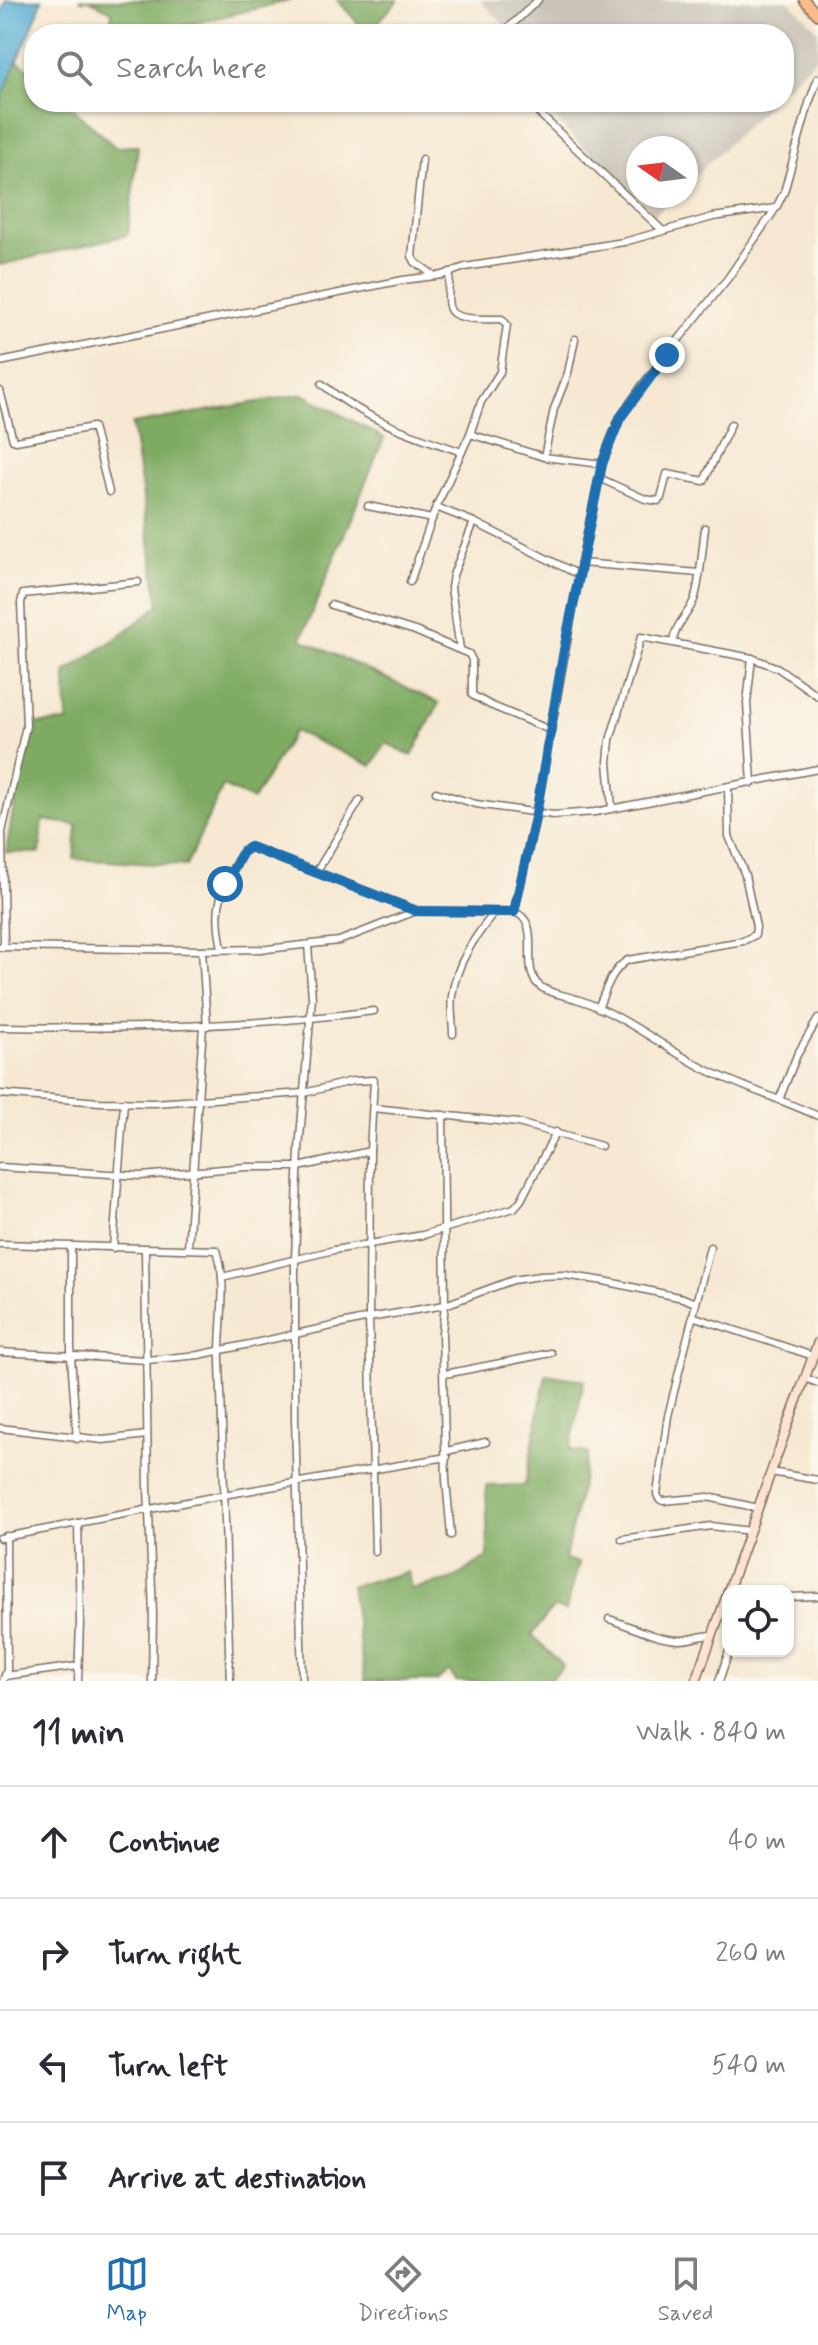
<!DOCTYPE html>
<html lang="en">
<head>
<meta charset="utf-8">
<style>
  :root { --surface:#fff; --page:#f7f7f7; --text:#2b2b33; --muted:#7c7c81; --line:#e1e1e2; --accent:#1f6fb2 }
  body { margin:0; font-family:Mynerve,sans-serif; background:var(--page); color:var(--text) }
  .controls { position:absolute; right:24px; bottom:24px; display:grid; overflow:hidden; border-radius:16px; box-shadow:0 2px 6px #0004 }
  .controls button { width:72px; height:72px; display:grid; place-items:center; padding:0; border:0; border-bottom:2px solid var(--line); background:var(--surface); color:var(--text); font:40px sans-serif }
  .compass { position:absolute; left:626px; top:136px; width:72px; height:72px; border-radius:50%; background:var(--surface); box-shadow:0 2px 6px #0004; rotate:284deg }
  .stop { position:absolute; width:24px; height:24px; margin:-18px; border:6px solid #1f6fb2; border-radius:50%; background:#fff }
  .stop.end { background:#1f6fb2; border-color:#fff; box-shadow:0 2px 8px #0008 }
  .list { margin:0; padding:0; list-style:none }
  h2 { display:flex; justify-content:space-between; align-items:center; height:104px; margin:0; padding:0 32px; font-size:34px }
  h2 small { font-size:26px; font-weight:400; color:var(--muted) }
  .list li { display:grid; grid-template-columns:52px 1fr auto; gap:24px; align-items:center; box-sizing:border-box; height:112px; padding:0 32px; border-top:2px solid var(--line) }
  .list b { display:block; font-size:30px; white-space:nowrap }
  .list em { font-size:26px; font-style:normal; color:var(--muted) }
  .icon { flex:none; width:44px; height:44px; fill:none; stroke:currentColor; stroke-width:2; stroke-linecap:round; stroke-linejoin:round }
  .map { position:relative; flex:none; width:818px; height:1681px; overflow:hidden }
  .search { position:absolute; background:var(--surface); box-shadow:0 2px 6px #0004; left:24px; right:24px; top:24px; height:88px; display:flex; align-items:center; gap:20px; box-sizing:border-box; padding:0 28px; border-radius:32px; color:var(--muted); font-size:30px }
  .sheet { height:552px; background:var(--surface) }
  nav { display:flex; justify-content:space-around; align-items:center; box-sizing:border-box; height:112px; border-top:2px solid var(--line); background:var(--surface); font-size:22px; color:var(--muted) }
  nav a { display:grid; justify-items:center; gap:4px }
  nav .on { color:var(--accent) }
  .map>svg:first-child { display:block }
  .industrial { fill:#c9c3b8 }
  .forest { fill:#7eaa62; stroke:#5c6a40; stroke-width:2 }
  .water { fill:#57afd4; stroke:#496c79; stroke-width:2 }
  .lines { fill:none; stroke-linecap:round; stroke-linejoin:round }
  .street-casing { stroke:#7c6c5d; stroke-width:9 }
  .secondary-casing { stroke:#7c6c5d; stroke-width:11 }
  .primary-casing { stroke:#7c6c5d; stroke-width:12 }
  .street { stroke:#fff; stroke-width:6 }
  .secondary { stroke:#fde4d0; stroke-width:8 }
  .primary { stroke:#f9bc8a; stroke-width:9 }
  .route { stroke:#1f6fb2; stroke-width:10 }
</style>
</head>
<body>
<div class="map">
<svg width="818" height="1681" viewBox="0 0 818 1681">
  <rect width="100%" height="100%" fill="#fbf7ec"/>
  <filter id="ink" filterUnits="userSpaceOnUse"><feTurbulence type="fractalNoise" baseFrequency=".0125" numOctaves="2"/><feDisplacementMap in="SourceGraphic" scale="16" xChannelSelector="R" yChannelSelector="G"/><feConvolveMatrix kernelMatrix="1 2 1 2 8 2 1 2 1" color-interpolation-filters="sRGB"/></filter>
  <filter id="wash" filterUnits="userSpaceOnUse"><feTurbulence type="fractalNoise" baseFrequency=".006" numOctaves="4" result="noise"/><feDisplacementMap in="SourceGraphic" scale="32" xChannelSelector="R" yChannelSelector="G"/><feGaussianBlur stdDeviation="1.8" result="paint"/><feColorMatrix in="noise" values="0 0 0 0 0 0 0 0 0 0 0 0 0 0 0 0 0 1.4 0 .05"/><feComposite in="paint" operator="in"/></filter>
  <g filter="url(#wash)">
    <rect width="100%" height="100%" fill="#f6e8d2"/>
    <!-- industrial -->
    <g class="industrial">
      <polygon points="480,0 788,0 818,30 818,56 784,89 784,34 513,34"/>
      <polygon points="536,102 771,102 686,185 686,148 638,148 638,196 674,196 655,215"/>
    </g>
    <!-- forest -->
    <g class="forest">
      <polygon points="79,0 292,0 151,34 110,27 112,11 89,0"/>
      <polygon points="337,0 398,0 368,34"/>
      <polygon points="17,61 34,73 34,102 66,102 115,147 138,146 128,235 0,265 0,106 8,77"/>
      <polygon points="303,394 384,438 301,639 439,703 412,756 386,743 372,766 294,731 253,800 223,786 186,866 74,859 77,825 43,820 40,853 6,852 16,793 32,724 67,722 66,672 118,637 159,605 132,424"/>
      <polygon points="546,1374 584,1380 570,1450 588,1453 565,1559 579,1563 566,1611 554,1607 532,1635 563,1666 549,1681 456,1681 449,1671 437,1681 365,1681 351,1586 408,1572 411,1589 451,1580 488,1556 486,1486 525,1485"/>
    </g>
    <!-- water -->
    <path class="water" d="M6,0H42C31,37 10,69 0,106V16Z"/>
  </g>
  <g filter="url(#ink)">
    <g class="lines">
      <!-- street casing -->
      <g class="street-casing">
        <g id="street">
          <polyline points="502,34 538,0"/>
          <polyline points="527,102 662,230"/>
          <polyline points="422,159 412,256 415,262 435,276"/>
          <path d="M450,272C450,282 445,303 451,311C458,321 491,319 502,319L507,325L500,372L481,402L470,434L544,457L602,464"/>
          <polyline points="0,362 403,280 443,275 465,267 624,242 713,217 776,208"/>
          <path d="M322,384C363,419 412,435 462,452"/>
          <polyline points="0,391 13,440 16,441 93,427 109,492"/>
          <polyline points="544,457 554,409 568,373 575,339"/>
          <polyline points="599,478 645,499 658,501 661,498 667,474 704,481 731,424"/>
          <polyline points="368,506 432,519"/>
          <polyline points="436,507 474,522 579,575"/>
          <polyline points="581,563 699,573"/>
          <polyline points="410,582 436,507 470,434"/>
          <polyline points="331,605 415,631 469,654 472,660 472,695 490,705 550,730"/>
          <path d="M673,642C675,623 690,614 695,597C701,575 702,551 705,528"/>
          <polyline points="460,649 451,588 453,575 474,522"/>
          <polyline points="752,783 747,703 752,658"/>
          <polyline points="436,792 476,804 553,815 595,812 818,769"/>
          <polyline points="612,808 608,762 610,740 641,637 752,658 778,668 818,696"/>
          <polyline points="317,871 360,800"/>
          <polyline points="514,912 536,814 581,563 602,464 610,441 620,418 643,384 728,278 776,208 784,192 809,103 818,78"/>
          <path d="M0,947L202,950L267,949L339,941L416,911L514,912C545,922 517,971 541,987C551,994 565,995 576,999C588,1002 599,1008 610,1013C643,1030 672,1052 705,1069C742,1087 780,1099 818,1116"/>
          <polyline points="4,947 2,832 26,726 21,603 23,594 138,582"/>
          <path d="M222,948C215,914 217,898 234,867C239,858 242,851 250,847L415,910"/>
          <polyline points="202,950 207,1026"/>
          <path d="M598,1008C606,990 611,970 628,960L743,941L755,935L756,927L745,875L729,836L728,788"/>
          <path d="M0,1027C127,1029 248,1027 374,1011"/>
          <path d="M453,1034C453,1022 450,1008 452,996C456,964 475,936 495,912"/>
          <polyline points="0,1094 100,1102 154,1103 304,1093 352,1081 374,1080 370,1151 369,1318 375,1552"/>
          <polyline points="779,1100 797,1055 818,1019"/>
          <polyline points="373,1108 518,1123 601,1146"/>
          <polyline points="443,1115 445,1305 442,1333 446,1480 451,1535"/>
          <polyline points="0,1167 141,1176 246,1167 299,1167 370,1151"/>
          <path d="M0,1244L217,1250C228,1285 219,1324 220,1360C224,1467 227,1574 230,1681"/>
          <polyline points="71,1247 71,1357 77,1439"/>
          <polyline points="710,1247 668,1416 657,1494 659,1499 663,1501 708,1497 758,1508"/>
          <polyline points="113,1248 124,1102"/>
          <polyline points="145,1249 148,1487 153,1614 152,1681"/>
          <polyline points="188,1249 203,1026"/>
          <polyline points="222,1277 334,1250 423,1235 514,1208 521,1200 556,1132"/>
          <polyline points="692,1316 813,1356"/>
          <polyline points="0,1352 147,1360 199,1355 369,1318 445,1305 513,1280 540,1276 564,1275 604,1281 683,1298 695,1303"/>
          <polyline points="445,1374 551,1353"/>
          <polyline points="805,1378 818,1383"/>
          <polyline points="0,1428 103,1440 147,1435"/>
          <polyline points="447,1451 486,1442"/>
          <polyline points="771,1472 818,1480"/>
          <polyline points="0,1538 223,1495 447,1457"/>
          <polyline points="622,1539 711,1526 750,1531"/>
          <polyline points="788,1597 818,1596"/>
          <path d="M609,1619C631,1626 657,1640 680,1640C690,1640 702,1635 713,1635"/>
          <polyline points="5,1676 78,1666"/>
          <polyline points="3,1681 7,1670 6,1536"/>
          <polyline points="78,1681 80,1622 78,1523"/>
          <polyline points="302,1681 295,1418 295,1259 299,1149 312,998 308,945"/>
          <polyline points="719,1681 729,1651"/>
        </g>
      </g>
      <!-- secondary casing -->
      <g class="secondary-casing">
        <g id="secondary">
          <polyline points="728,1591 818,1342"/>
          <polyline points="696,1681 728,1592"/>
        </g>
      </g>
      <!-- primary casing -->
      <g class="primary-casing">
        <polyline id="primary" points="804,0 818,15"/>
      </g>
      <!-- street -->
      <use href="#street" class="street"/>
      <!-- secondary -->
      <use href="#secondary" class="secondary"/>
      <!-- primary -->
      <use href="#primary" class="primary"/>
    </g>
  </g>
  <g class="lines" filter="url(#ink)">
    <!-- route -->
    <polyline class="route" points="225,884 244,850 250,847 416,911 514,912 536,814 564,650 602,464 620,418 667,355"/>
  </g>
</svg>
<div class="controls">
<button><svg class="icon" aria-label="locate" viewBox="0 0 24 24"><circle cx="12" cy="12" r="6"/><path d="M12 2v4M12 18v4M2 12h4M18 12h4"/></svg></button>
</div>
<svg class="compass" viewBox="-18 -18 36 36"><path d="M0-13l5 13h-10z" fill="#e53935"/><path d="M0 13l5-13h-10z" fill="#7c7c81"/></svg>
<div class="stop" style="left:225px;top:884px"></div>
<div class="stop end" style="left:667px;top:355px"></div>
<div class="search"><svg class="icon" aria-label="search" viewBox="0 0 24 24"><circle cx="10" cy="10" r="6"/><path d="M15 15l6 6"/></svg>Search here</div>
</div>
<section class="sheet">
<h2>11 min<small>Walk · 840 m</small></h2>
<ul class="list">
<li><svg class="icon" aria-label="ahead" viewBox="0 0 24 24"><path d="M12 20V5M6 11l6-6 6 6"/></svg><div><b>Continue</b></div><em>40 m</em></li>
<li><svg class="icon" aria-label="right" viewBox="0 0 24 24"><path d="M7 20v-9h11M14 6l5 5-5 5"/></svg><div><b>Turn right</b></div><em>260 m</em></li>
<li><svg class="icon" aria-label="left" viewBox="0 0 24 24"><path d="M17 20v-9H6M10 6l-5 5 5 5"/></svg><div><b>Turn left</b></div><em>540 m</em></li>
<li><svg class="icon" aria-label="arrive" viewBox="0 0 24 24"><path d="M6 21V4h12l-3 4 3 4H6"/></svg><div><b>Arrive at destination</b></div></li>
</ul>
</section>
<nav>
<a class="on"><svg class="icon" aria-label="map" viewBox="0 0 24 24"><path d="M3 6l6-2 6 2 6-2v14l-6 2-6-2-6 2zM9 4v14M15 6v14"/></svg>Map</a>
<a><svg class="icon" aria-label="directions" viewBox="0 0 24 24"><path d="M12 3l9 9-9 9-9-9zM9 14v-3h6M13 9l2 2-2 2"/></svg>Directions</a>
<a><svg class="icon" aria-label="saved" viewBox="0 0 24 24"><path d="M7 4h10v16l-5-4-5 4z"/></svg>Saved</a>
</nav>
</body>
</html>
